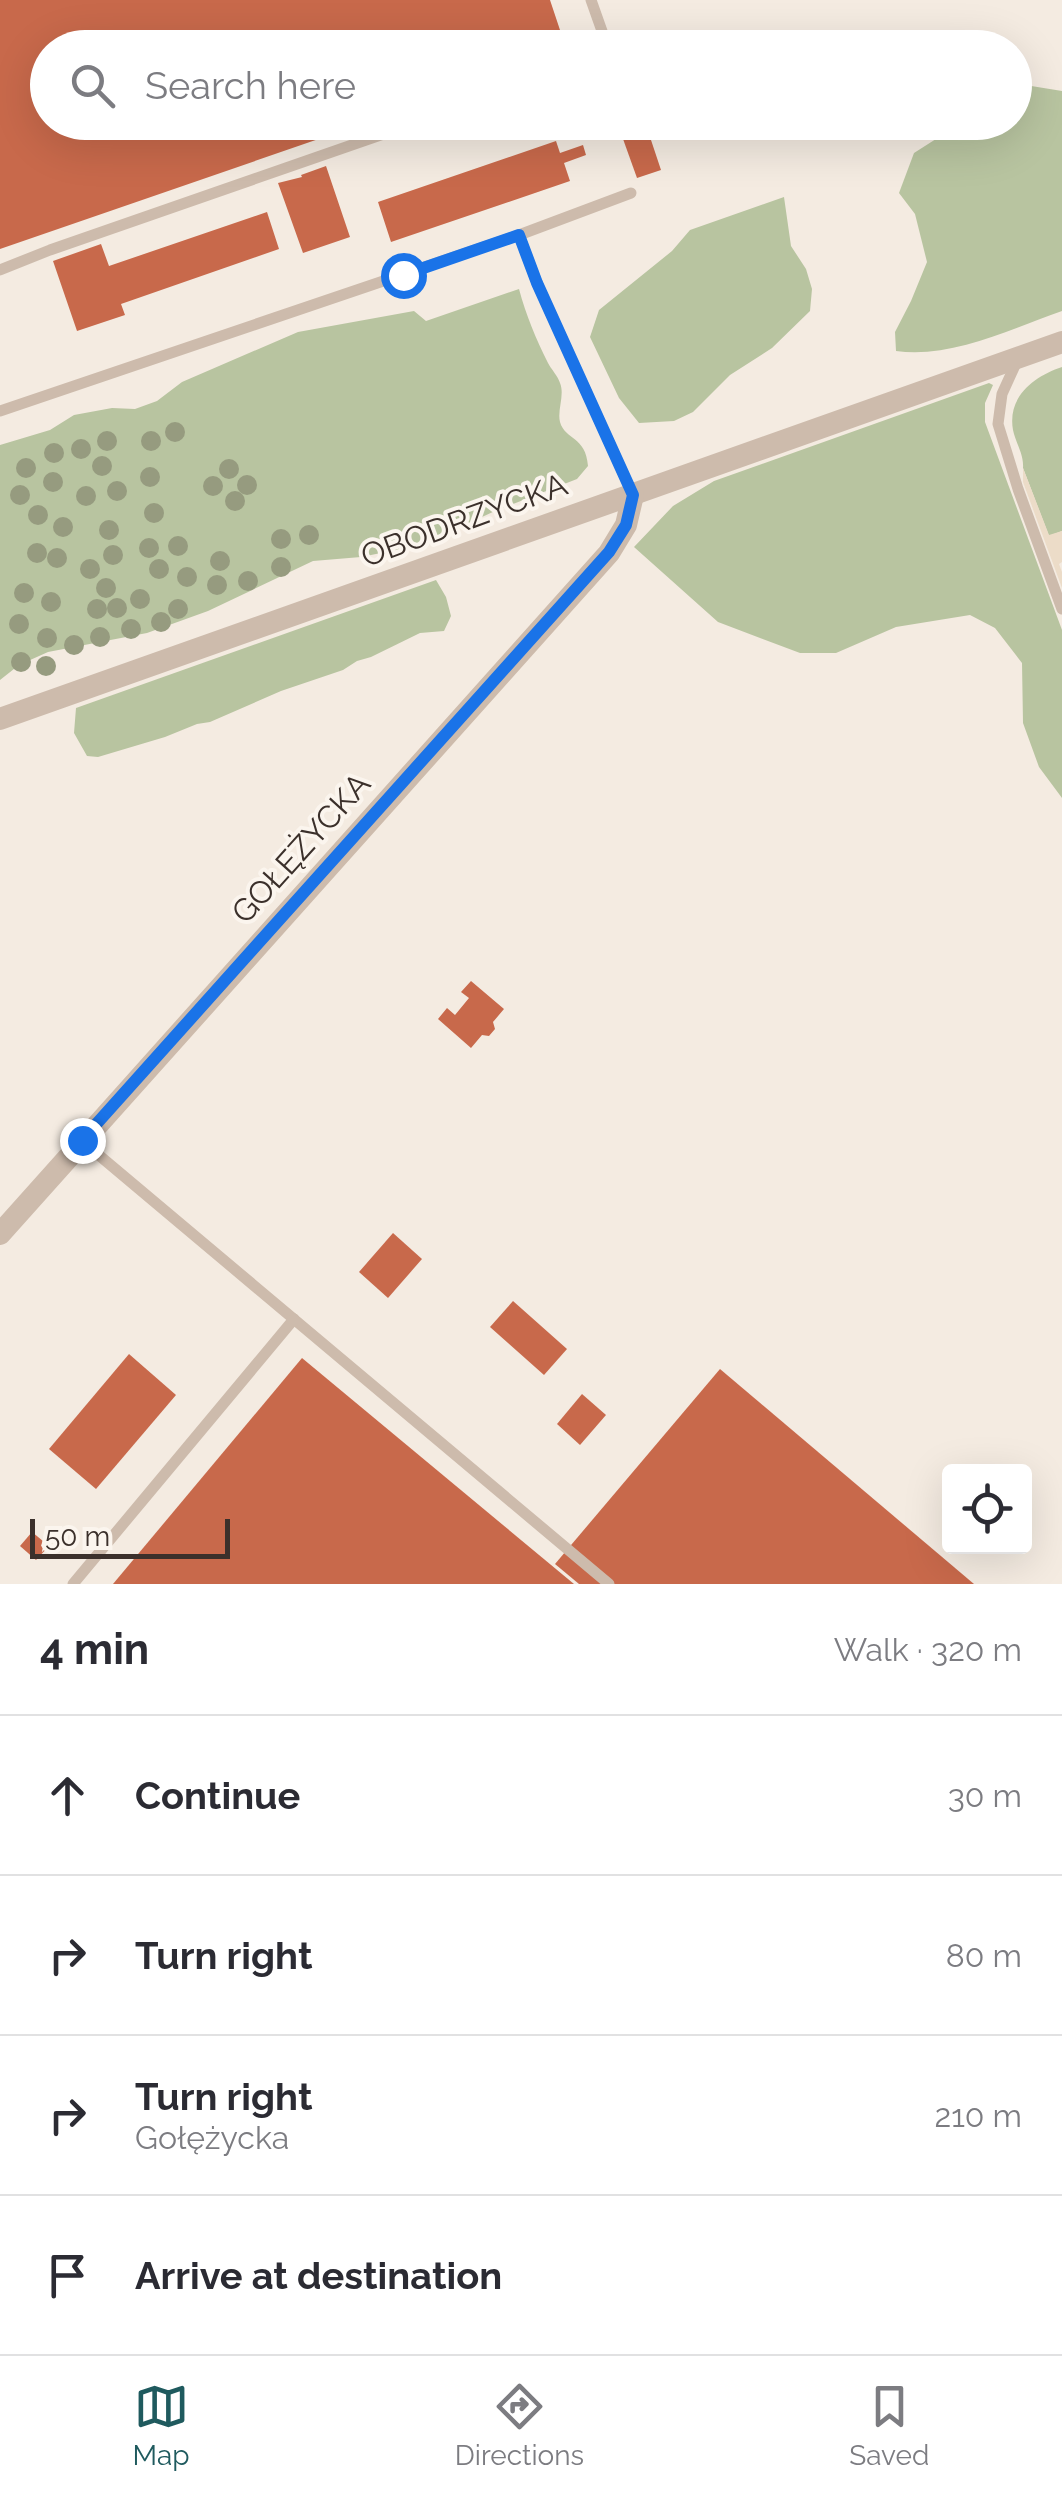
<!DOCTYPE html>
<html lang="en">
<head>
<meta charset="utf-8">
<style>
  :root { --surface:#fff; --page:#f2f2f3; --text:#2b2b33; --muted:#7c7c81; --line:#e1e1e2; --accent:#1f5a5e }
  body { margin:0; font-family:Raleway,sans-serif; background:var(--page); color:var(--text) }
  .controls { position:absolute; right:30px; bottom:30px; display:grid; overflow:hidden; border-radius:10px; box-shadow:0 10px 40px #0002 }
  .controls button { width:90px; height:90px; display:grid; place-items:center; padding:0; border:0; border-bottom:2px solid var(--line); background:var(--surface); color:var(--text); font:50px sans-serif }
  .scale { position:absolute; left:30px; bottom:25px; width:200px; box-sizing:border-box; padding-left:10px; border:5px solid #3b302b; border-top:0; font-size:28px; line-height:35px; white-space:nowrap; color:#3b302b; -webkit-text-stroke:8px #fbf5ee; paint-order:stroke }
  .stop { position:absolute; width:30px; height:30px; margin:-22px; border:8px solid #1a73e8; border-radius:50%; background:#fff }
  .stop.end { background:#1a73e8; border-color:#fff; box-shadow:0 2px 10px #0008 }
  .list { margin:0; padding:0; list-style:none }
  h2 { display:flex; justify-content:space-between; align-items:center; height:130px; margin:0; padding:0 40px; font-size:42px }
  h2 small { font-size:32px; font-weight:400; color:var(--muted) }
  .list li { display:grid; grid-template-columns:65px 1fr auto; gap:30px; align-items:center; box-sizing:border-box; height:160px; padding:0 40px; border-top:2px solid var(--line) }
  .list b { display:block; font-size:38px; white-space:nowrap }
  .list p { margin:0; font-size:32px; white-space:nowrap; color:var(--muted) }
  .list em { font-size:32px; font-style:normal; color:var(--muted) }
  .icon { flex:none; width:55px; height:55px; fill:none; stroke:currentColor; stroke-width:2; stroke-linecap:round; stroke-linejoin:round }
  .map { position:relative; flex:none; width:1062px; height:1584px; overflow:hidden }
  .search { position:absolute; background:var(--surface); box-shadow:0 10px 40px #0002; left:30px; right:30px; top:30px; height:110px; display:flex; align-items:center; gap:25px; box-sizing:border-box; padding:0 35px; border-radius:55px; color:var(--muted); font-size:38px }
  .sheet { height:770px; background:var(--surface) }
  nav { display:flex; justify-content:space-around; align-items:center; box-sizing:border-box; height:140px; border-top:2px solid var(--line); background:var(--surface); font-size:28px; color:var(--muted) }
  nav a { display:grid; justify-items:center; gap:5px }
  nav .on { color:var(--accent) }
  .map>svg:first-child { display:block }
  .green { fill:#b8c4a0 }
  .plaza { fill:#ecdcc8 }
  .building { fill:#c8694b }
  .lines { fill:none; stroke-linecap:round; stroke-linejoin:round }
  .service { stroke:#cdbbac; stroke-width:11 }
  .minor { stroke:#cdbbac; stroke-width:22 }
  .tree { fill:#969b7f }
  .route { stroke:#1a73e8; stroke-width:12 }
  .labels { text-anchor:middle; stroke-width:8; stroke-linejoin:round; paint-order:stroke }
  .street-label { font-size:32px; fill:#3b302b; stroke:#fbf5ee }
</style>
</head>
<body>
<div class="map">
<svg width="1062" height="1584" viewBox="0 0 1062 1584">
  <rect width="100%" height="100%" fill="#f4ebe1"/>
  <!-- green -->
  <g class="green">
    <path d="M1019,84L1062,91V311C1011,329 950,359 896,351L895,332L911,301L927,262L915,214L899,193L914,153L961,123L1014,122L1015,87Z"/>
    <polygon points="784,197 791,246 806,269 812,289 810,311 772,348 730,375 693,412 674,421 639,423 619,398 590,337 599,310 672,251 690,230"/>
    <path d="M519,289C526,315 536,339 548,363C551,369 558,376 560,383C565,395 557,410 560,422C565,440 586,436 588,466L577,479L495,511L421,545L361,557L313,561L208,611L147,633L48,652L19,665L0,680V445L50,430L74,415L112,408L135,409L157,401L182,382L298,332L414,311L426,321Z"/>
    <path d="M1062,367V531L1049,536L1023,468C1024,454 1016,444 1013,430C1007,396 1035,376 1062,367Z"/>
    <polygon points="989,383 993,385 985,403 985,422 1062,630 1062,798 1039,767 1023,723 1022,663 995,628 970,615 896,627 836,653 800,653 718,622 634,547 673,506 714,481"/>
    <polygon points="436,580 446,597 451,616 444,631 420,633 371,657 357,661 343,670 281,691 210,722 197,724 165,737 98,757 87,756 74,733 76,708"/>
  </g>
  <!-- plaza -->
  <polygon class="plaza" points="1023,468 1049,535 1062,531 1062,562 1059,564 1062,572 1062,588 1023,482"/>
  <!-- building -->
  <g class="building">
    <polygon points="0,0 550,0 566,48 48,48 48,122 365,123 0,249"/>
    <polygon points="626,122 645,122 661,170 637,178 618,125"/>
    <polygon points="556,141 560,153 583,145 586,155 564,163 570,181 391,242 378,202"/>
    <polygon points="326,166 350,237 303,253 278,183 302,177 301,175"/>
    <polygon points="267,212 279,249 121,304 125,315 77,331 53,261 101,244 109,266"/>
    <polygon points="471,981 504,1009 493,1022 495,1029 489,1036 482,1035 471,1048 438,1019 447,1008 455,1015 469,998 461,992"/>
    <polygon points="393,1233 422,1259 388,1298 359,1272"/>
    <polygon points="513,1301 567,1349 544,1375 490,1327"/>
    <polygon points="129,1354 176,1395 96,1489 49,1449"/>
    <polygon points="302,1358 574,1584 113,1584"/>
    <polygon points="720,1369 974,1584 579,1584 555,1564"/>
    <polygon points="582,1394 606,1415 580,1445 557,1424"/>
    <polygon points="32,1532 49,1546 36,1560 20,1546"/>
  </g>
  <g class="lines">
    <!-- service -->
    <g class="service">
      <polyline points="591,0 608,48"/>
      <polyline points="519,235 631,193"/>
      <polyline points="0,270 50,250 418,122"/>
      <polyline points="1017,361 1002,394 998,424 1018,489 1062,609"/>
      <polyline points="0,411 519,235 537,283 633,495"/>
      <polyline points="82,1141 609,1584"/>
      <polyline points="73,1584 294,1319"/>
    </g>
    <!-- minor -->
    <g class="minor">
      <polyline points="0,719 1062,342"/>
      <polyline points="0,1234 609,553 626,525 633,495"/>
    </g>
  </g>
  <!-- trees -->
  <g class="tree">
    <circle cx="175" cy="432" r="10"/>
    <circle cx="107" cy="441" r="10"/>
    <circle cx="151" cy="441" r="10"/>
    <circle cx="81" cy="449" r="10"/>
    <circle cx="54" cy="453" r="10"/>
    <circle cx="102" cy="466" r="10"/>
    <circle cx="26" cy="468" r="10"/>
    <circle cx="229" cy="469" r="10"/>
    <circle cx="150" cy="477" r="10"/>
    <circle cx="53" cy="482" r="10"/>
    <circle cx="247" cy="485" r="10"/>
    <circle cx="213" cy="486" r="10"/>
    <circle cx="117" cy="491" r="10"/>
    <circle cx="20" cy="495" r="10"/>
    <circle cx="86" cy="496" r="10"/>
    <circle cx="235" cy="501" r="10"/>
    <circle cx="154" cy="513" r="10"/>
    <circle cx="38" cy="515" r="10"/>
    <circle cx="63" cy="527" r="10"/>
    <circle cx="109" cy="530" r="10"/>
    <circle cx="309" cy="535" r="10"/>
    <circle cx="281" cy="539" r="10"/>
    <circle cx="178" cy="546" r="10"/>
    <circle cx="149" cy="548" r="10"/>
    <circle cx="37" cy="553" r="10"/>
    <circle cx="113" cy="555" r="10"/>
    <circle cx="57" cy="558" r="10"/>
    <circle cx="220" cy="561" r="10"/>
    <circle cx="281" cy="567" r="10"/>
    <circle cx="90" cy="569" r="10"/>
    <circle cx="159" cy="569" r="10"/>
    <circle cx="187" cy="577" r="10"/>
    <circle cx="248" cy="581" r="10"/>
    <circle cx="217" cy="585" r="10"/>
    <circle cx="106" cy="588" r="10"/>
    <circle cx="24" cy="593" r="10"/>
    <circle cx="140" cy="599" r="10"/>
    <circle cx="51" cy="602" r="10"/>
    <circle cx="117" cy="608" r="10"/>
    <circle cx="97" cy="609" r="10"/>
    <circle cx="178" cy="609" r="10"/>
    <circle cx="161" cy="622" r="10"/>
    <circle cx="19" cy="624" r="10"/>
    <circle cx="131" cy="629" r="10"/>
    <circle cx="100" cy="637" r="10"/>
    <circle cx="47" cy="638" r="10"/>
    <circle cx="74" cy="645" r="10"/>
    <circle cx="21" cy="662" r="10"/>
    <circle cx="46" cy="666" r="10"/>
  </g>
  <g class="lines">
    <!-- route -->
    <polyline class="route" points="82,1140 609,552 626,525 633,495 537,283 519,235 403,275"/>
  </g>
  <g class="labels">
    <!-- street labels -->
    <g class="street-label">
      <text transform="translate(464 520) rotate(-20)" y="11">OBODRZYCKA</text>
      <text transform="translate(301 848) rotate(-48)" y="11">GOŁĘŻYCKA</text>
    </g>
  </g>
</svg>
<div class="controls">
<button><svg class="icon" aria-label="locate" viewBox="0 0 24 24"><circle cx="12" cy="12" r="6"/><path d="M12 2v4M12 18v4M2 12h4M18 12h4"/></svg></button>
</div>
<div class="scale">50 m</div>
<div class="stop" style="left:403px;top:275px"></div>
<div class="stop end" style="left:82px;top:1140px"></div>
<div class="search"><svg class="icon" aria-label="search" viewBox="0 0 24 24"><circle cx="10" cy="10" r="6"/><path d="M15 15l6 6"/></svg>Search here</div>
</div>
<section class="sheet">
<h2>4 min<small>Walk · 320 m</small></h2>
<ul class="list">
<li><svg class="icon" aria-label="ahead" viewBox="0 0 24 24"><path d="M12 20V5M6 11l6-6 6 6"/></svg><div><b>Continue</b></div><em>30 m</em></li>
<li><svg class="icon" aria-label="right" viewBox="0 0 24 24"><path d="M7 20v-9h11M14 6l5 5-5 5"/></svg><div><b>Turn right</b></div><em>80 m</em></li>
<li><svg class="icon" aria-label="right" viewBox="0 0 24 24"><path d="M7 20v-9h11M14 6l5 5-5 5"/></svg><div><b>Turn right</b><p>Gołężycka</p></div><em>210 m</em></li>
<li><svg class="icon" aria-label="arrive" viewBox="0 0 24 24"><path d="M6 21V4h12l-3 4 3 4H6"/></svg><div><b>Arrive at destination</b></div></li>
</ul>
</section>
<nav>
<a class="on"><svg class="icon" aria-label="map" viewBox="0 0 24 24"><path d="M3 6l6-2 6 2 6-2v14l-6 2-6-2-6 2zM9 4v14M15 6v14"/></svg>Map</a>
<a><svg class="icon" aria-label="directions" viewBox="0 0 24 24"><path d="M12 3l9 9-9 9-9-9zM9 14v-3h6M13 9l2 2-2 2"/></svg>Directions</a>
<a><svg class="icon" aria-label="saved" viewBox="0 0 24 24"><path d="M7 4h10v16l-5-4-5 4z"/></svg>Saved</a>
</nav>
</body>
</html>
